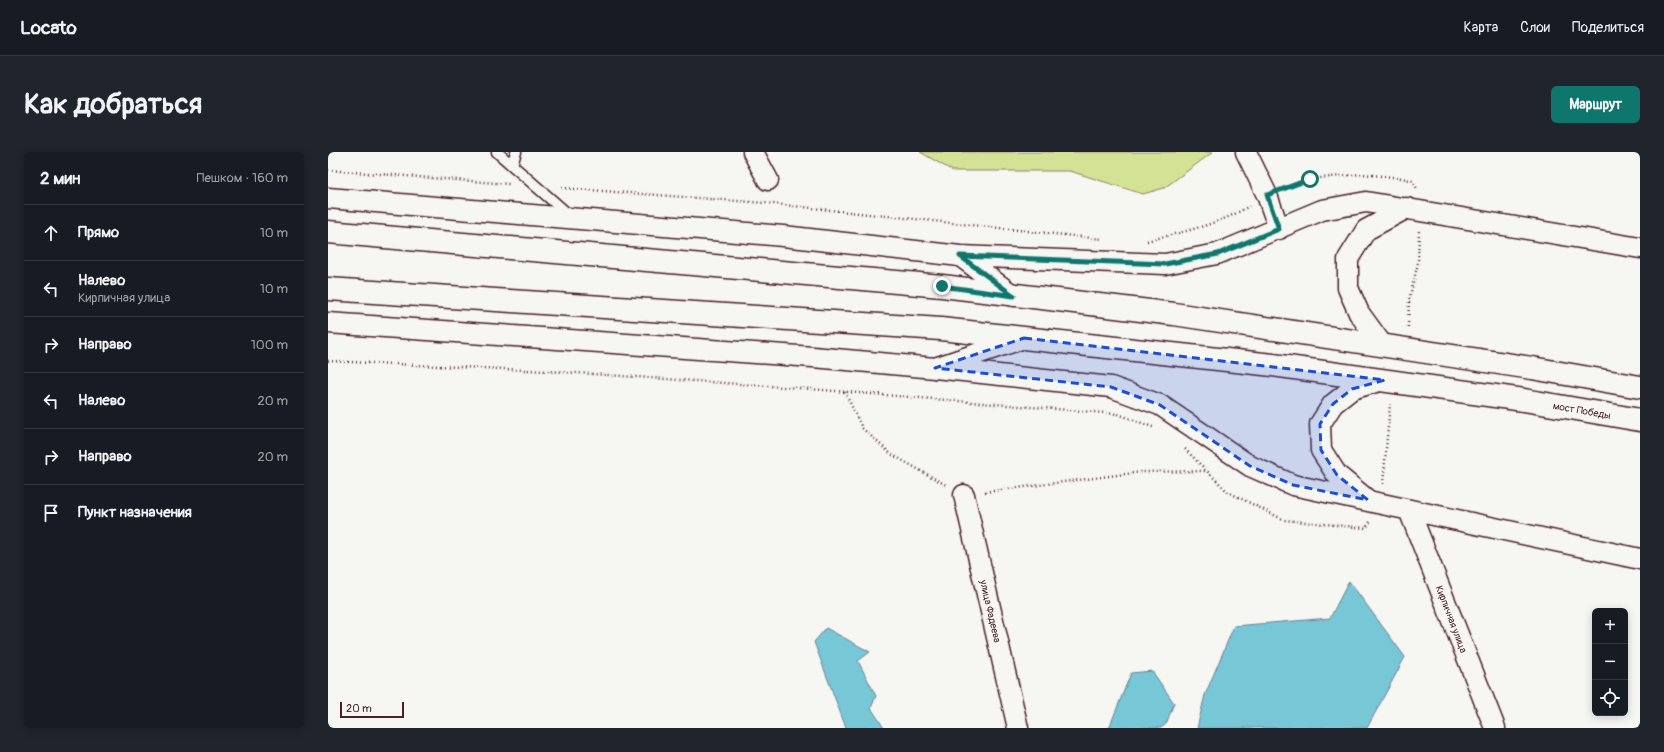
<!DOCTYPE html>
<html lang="ru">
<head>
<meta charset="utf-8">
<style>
  :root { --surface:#171b24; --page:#20242c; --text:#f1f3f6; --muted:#9ea1a6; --line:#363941; --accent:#0f766e }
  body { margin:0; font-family:Pangolin,sans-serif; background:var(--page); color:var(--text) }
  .controls { position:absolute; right:12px; bottom:12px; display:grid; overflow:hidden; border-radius:6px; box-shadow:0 2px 10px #0003 }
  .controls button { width:36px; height:36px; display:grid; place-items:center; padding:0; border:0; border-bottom:1px solid var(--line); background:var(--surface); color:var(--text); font:20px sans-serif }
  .scale { position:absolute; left:12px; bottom:10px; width:64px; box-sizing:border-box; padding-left:4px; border:2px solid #4a1f2b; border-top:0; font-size:11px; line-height:14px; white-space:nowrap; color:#4a1f2b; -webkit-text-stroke:3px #f6f6f2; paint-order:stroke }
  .stop { position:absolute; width:12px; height:12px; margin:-9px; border:3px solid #0f766e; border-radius:50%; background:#fff }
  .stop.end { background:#0f766e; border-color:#fff; box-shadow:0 1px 4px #0008 }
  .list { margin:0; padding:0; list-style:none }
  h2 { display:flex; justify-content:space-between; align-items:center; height:52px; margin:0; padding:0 16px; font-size:17px }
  h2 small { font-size:13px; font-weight:400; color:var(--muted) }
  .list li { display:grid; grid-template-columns:26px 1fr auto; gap:12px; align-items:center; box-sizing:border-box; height:56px; padding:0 16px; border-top:1px solid var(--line) }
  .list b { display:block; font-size:15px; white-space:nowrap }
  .list p { margin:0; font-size:13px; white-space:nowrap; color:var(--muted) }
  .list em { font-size:13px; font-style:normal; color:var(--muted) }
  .icon { flex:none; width:22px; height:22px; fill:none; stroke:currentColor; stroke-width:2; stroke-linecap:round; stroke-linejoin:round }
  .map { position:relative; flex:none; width:1312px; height:576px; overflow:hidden; border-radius:6px }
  header { display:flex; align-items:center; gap:24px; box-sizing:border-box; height:56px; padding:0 20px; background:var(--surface); border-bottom:1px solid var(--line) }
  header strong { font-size:19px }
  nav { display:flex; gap:22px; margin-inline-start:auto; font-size:14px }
  .intro { display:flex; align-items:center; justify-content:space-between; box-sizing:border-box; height:96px; padding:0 24px }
  h1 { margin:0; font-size:28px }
  .button { padding:10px 18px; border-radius:6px; background:var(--accent); color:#fff; font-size:14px; font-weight:700 }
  main { display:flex; gap:24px; padding:0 24px }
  aside { flex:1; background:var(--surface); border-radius:6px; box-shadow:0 2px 10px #0003 }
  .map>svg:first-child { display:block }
  .green { fill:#d4e295; stroke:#8f8060 }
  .water { fill:#78c7d6; stroke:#668492 }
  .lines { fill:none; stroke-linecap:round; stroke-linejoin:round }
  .service-casing { stroke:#4a1f2b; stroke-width:13 }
  .minor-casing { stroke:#4a1f2b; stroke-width:23 }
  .secondary-casing { stroke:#4a1f2b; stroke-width:25 }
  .path { stroke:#4a1f2b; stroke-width:2.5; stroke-dasharray:1 3; stroke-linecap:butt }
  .service { stroke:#f6f6f2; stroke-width:10 }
  .minor { stroke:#f6f6f2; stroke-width:20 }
  .secondary { stroke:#f6f6f2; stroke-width:22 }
  .route { stroke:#0f766e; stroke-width:5 }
  .marked { fill:#1d4ed8; fill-opacity:0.2; stroke:#1d4ed8; stroke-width:3; stroke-dasharray:8 5; stroke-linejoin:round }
  .labels { text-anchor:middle; stroke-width:3; stroke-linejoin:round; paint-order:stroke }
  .street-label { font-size:10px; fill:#4a1f2b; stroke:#f6f6f2 }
</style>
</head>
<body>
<header>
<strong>Locato</strong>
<nav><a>Карта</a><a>Слои</a><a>Поделиться</a></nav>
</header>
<div class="intro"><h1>Как добраться</h1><a class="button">Маршрут</a></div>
<main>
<aside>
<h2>2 мин<small>Пешком · 160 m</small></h2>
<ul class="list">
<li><svg class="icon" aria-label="ahead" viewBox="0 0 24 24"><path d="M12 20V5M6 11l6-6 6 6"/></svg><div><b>Прямо</b></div><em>10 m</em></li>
<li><svg class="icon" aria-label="left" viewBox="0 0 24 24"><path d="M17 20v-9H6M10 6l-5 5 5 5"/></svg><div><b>Налево</b><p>Кирпичная улица</p></div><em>10 m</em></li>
<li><svg class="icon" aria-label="right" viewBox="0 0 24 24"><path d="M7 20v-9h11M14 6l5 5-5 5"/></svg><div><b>Направо</b></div><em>100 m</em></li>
<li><svg class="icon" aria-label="left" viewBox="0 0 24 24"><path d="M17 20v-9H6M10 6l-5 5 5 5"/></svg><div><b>Налево</b></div><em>20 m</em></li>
<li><svg class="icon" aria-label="right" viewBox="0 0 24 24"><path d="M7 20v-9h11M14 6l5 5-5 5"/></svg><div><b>Направо</b></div><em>20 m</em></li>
<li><svg class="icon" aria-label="arrive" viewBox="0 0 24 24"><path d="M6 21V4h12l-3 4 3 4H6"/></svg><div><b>Пункт назначения</b></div></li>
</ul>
</aside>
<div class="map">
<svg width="1312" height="576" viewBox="0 0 1312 576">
  <rect width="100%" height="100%" fill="#f6f6f2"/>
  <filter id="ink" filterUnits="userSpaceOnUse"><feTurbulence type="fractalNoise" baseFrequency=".025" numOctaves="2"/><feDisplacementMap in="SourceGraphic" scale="8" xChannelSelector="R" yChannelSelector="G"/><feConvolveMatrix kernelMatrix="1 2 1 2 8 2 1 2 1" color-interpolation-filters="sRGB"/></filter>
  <g filter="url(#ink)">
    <!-- green -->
    <polygon class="green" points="592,0 885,0 836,36 815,42 742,19 625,19"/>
    <!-- water -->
    <g class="water">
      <polygon points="1021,429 1077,505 1039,576 869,576 877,543 906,474 1002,466"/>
      <polygon points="498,476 542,500 530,509 548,544 543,556 556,576 518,576 486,490"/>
      <polygon points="824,519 846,551 838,572 833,576 781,576 803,521"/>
    </g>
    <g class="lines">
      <!-- service casing -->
      <g class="service-casing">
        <g id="service">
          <polyline points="169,0 242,64"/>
          <polyline points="184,13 188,0"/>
        </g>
      </g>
      <!-- minor casing -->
      <g class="minor-casing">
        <g id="minor">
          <polyline points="425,0 440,28"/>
          <polyline points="918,0 939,43 951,77"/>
          <polyline points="0,46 455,84 632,104 837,112 889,102 994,58 1038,50 1312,96"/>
          <polyline points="632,104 686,144"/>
          <polyline points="0,171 485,205 607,216 696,186"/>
          <polyline points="1055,194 1031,161 1020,136 1020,107 1038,78 1079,56"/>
          <polyline points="607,216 783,235 832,253 922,314 965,333 1312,407"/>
          <polyline points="636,343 690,576"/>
          <polyline points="1037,346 1009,323 993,298 992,272 1005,252 1024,237 1055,228"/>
          <polyline points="1081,358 1167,576"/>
        </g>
      </g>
      <!-- secondary casing -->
      <g class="secondary-casing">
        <g id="secondary">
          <polyline points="0,80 614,134 846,162 1204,216 1312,235"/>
          <polyline points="0,137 613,177 945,213 1196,248 1312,268"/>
        </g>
      </g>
      <!-- path -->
      <g class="path">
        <polyline points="0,18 181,32"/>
        <polyline points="234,36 437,51 774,87"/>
        <polyline points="958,36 982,27 1034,22 1074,26 1085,29 1089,37"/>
        <path d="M819,89C853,80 891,73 921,54"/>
        <polyline points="1080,175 1081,148 1090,111 1091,79"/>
        <polyline points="0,209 220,219 470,236 790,262 827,276"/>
        <polyline points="517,240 534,276 563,302 618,333"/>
        <polyline points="857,297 900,340 956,368 1038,376 1042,370"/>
        <polyline points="1055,332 1062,252"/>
        <polyline points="657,340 813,320 878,319"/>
      </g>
      <!-- service -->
      <use href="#service" class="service"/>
      <!-- minor -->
      <use href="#minor" class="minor"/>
      <!-- secondary -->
      <use href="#secondary" class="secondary"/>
    </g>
  </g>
  <g class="lines" filter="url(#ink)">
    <!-- route -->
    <polyline class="route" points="614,134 686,144 632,104 837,112 890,102 951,77 939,43 982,27"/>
  </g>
  <!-- marked area -->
  <path class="marked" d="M696,186L1057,228L1024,237L1005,252L992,272L993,298L1009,323L1040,348L965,333L922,314L832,253L783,235L607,216Z"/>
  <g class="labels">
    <!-- street labels -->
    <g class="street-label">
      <text transform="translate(1254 258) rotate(10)" y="4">мост Победы</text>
      <text transform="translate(663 459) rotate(77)" y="4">улица Фадеева</text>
      <text transform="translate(1124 467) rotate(69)" y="4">Кирпичная улица</text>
    </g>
  </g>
</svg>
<div class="controls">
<button>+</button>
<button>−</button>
<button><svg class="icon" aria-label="locate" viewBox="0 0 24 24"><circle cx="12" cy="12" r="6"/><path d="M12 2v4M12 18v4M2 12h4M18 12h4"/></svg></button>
</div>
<div class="scale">20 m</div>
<div class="stop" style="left:982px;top:27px"></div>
<div class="stop end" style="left:614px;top:134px"></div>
</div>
</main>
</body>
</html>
